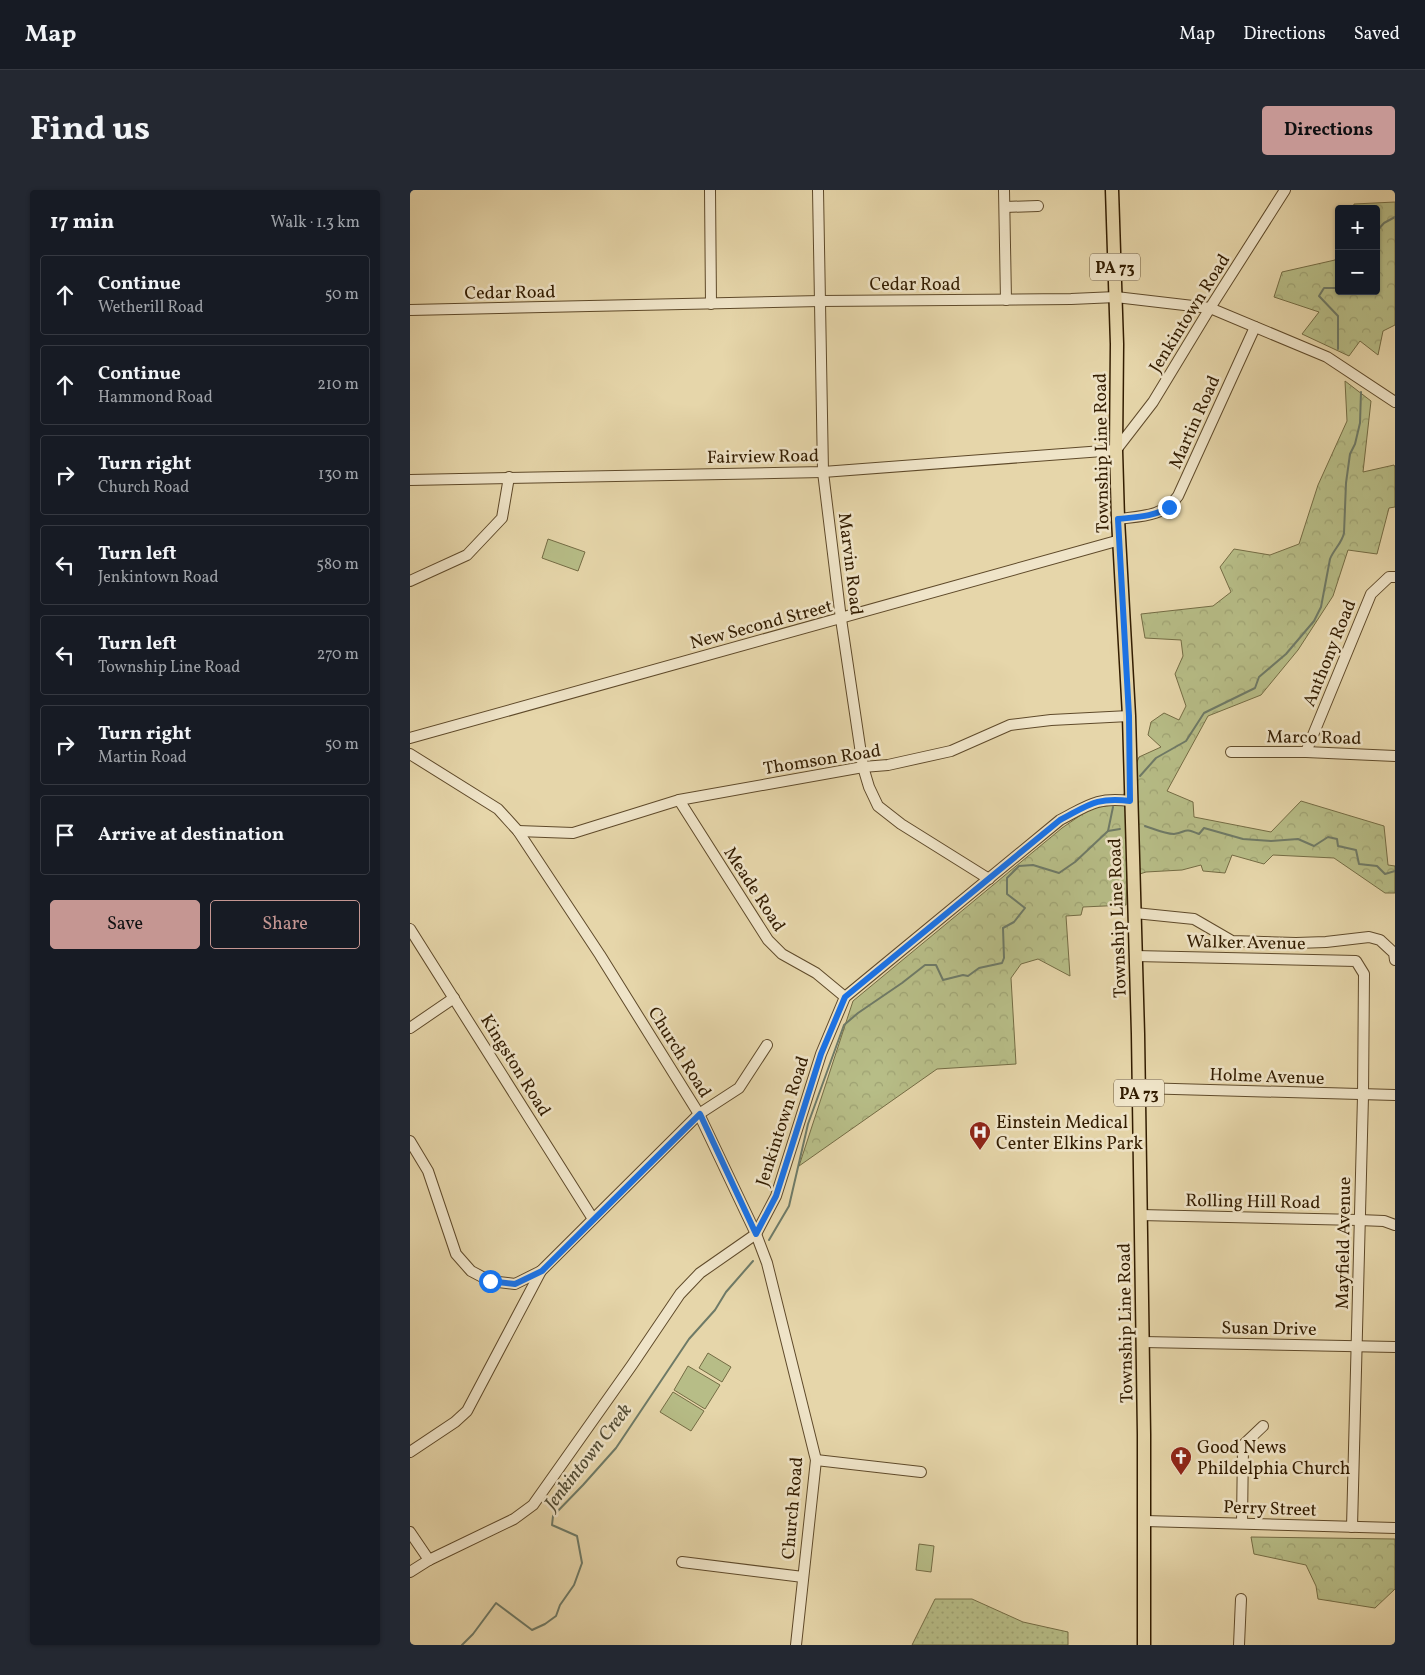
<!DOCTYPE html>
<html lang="en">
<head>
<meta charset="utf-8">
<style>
  :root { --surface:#171b24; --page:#242831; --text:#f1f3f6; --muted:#9ea1a6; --line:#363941; --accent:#c59692 }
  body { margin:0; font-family:Vollkorn,serif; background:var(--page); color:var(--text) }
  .controls { position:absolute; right:15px; top:15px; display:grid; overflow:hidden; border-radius:5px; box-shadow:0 1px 4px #0004 }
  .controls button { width:45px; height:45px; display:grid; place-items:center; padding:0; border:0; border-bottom:1px solid var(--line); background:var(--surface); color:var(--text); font:25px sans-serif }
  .stop { position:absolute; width:15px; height:15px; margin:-11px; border:4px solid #1a73e8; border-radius:50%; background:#fff }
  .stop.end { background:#1a73e8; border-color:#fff; box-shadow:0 1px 5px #0008 }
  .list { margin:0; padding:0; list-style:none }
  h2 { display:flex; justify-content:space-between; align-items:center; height:65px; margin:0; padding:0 20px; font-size:21px }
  h2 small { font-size:16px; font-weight:400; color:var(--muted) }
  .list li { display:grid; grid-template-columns:32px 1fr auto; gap:15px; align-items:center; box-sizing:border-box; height:80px; margin:0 10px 10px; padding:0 10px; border:1px solid var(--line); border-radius:5px }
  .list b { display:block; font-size:19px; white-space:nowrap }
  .list p { margin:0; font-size:16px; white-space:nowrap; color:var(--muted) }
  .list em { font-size:16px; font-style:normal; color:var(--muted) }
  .actions { display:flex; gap:10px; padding:15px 20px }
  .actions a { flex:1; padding:11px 0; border:1px solid var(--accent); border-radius:5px; text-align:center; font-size:18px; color:var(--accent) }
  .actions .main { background:var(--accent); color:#111 }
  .icon { flex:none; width:28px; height:28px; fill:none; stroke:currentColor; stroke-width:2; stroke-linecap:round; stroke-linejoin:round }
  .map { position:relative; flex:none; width:985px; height:1455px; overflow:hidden; border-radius:5px }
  header { display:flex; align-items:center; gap:30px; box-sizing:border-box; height:70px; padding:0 25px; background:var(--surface); border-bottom:1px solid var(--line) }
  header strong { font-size:24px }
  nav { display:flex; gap:28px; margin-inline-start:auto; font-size:18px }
  .intro { display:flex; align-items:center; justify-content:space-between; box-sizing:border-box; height:120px; padding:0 30px }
  h1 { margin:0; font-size:35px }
  .button { padding:12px 22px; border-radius:5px; background:var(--accent); color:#111; font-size:18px; font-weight:700 }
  main { display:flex; gap:30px; padding:0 30px }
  aside { flex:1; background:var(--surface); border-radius:5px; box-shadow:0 1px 4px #0004 }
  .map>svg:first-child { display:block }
  .forest { fill:url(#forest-crowns); stroke:#746c44 }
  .park { fill:url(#park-dots); stroke:#746c44 }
  .pitch { fill:#b7bd87; stroke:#746c44 }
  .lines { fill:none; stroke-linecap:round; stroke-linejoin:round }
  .stream { stroke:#6e7a67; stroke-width:2 }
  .minor-casing { stroke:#5f4a2a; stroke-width:12 }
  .major-casing { stroke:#321c00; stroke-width:15 }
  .minor { stroke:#efe4c8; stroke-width:10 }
  .major { stroke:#e6d6aa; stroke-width:12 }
  .route { stroke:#1a73e8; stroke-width:6 }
  .labels { text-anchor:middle; stroke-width:5; stroke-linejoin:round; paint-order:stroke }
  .shield { fill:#efe4c8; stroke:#6b583c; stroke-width:1 }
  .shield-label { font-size:16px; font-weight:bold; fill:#321c00 }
  .street-label { font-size:18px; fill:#321c00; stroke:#efe4c8 }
  .poi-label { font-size:18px; fill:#321c00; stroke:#efe4c8; text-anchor:start }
  .water-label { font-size:19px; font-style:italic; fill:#504b34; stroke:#efe4c8 }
</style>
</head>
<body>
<header>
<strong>Map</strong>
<nav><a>Map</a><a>Directions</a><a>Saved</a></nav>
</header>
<div class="intro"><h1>Find us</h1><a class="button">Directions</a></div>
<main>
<aside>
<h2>17 min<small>Walk · 1.3 km</small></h2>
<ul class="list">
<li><svg class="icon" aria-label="ahead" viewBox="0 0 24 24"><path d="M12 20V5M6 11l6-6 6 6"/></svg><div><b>Continue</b><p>Wetherill Road</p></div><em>50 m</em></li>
<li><svg class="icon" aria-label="ahead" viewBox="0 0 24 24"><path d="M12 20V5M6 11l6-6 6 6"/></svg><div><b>Continue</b><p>Hammond Road</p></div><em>210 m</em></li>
<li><svg class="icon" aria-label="right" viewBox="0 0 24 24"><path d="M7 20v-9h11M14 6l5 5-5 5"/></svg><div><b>Turn right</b><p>Church Road</p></div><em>130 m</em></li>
<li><svg class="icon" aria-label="left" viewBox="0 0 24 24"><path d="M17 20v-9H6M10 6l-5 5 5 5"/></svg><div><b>Turn left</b><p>Jenkintown Road</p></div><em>580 m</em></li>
<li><svg class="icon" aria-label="left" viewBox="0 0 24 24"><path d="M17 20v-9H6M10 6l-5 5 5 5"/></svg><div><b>Turn left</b><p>Township Line Road</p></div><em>270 m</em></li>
<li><svg class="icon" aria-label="right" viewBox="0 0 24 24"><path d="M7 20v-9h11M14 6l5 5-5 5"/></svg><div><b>Turn right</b><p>Martin Road</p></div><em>50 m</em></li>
<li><svg class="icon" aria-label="arrive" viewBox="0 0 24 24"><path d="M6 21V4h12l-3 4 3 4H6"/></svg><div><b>Arrive at destination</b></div></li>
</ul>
<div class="actions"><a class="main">Save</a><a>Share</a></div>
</aside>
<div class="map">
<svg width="985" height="1455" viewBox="0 0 985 1455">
  <defs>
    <pattern id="forest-crowns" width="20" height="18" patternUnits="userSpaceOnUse" patternTransform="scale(1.25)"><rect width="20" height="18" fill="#b7bd87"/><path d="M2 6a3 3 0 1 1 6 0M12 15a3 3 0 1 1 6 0" fill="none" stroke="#9ea273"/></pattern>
    <pattern id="park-dots" width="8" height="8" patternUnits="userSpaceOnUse" patternTransform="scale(1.25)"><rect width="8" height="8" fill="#b7bd87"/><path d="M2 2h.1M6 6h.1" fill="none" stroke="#9ea273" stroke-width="1.8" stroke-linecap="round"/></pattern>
  </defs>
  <rect width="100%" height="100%" fill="#e6d6aa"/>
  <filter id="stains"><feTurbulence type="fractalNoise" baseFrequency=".004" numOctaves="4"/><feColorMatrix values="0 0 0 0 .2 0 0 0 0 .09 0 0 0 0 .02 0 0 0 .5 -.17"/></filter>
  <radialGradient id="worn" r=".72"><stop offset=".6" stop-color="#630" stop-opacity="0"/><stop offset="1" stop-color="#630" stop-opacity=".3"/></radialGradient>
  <!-- forest -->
  <g class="forest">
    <polygon points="985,12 985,135 973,141 968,165 950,151 939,166 892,144 909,122 864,107 872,82 925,70 929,62 929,101 966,101 966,19 943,19 944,14"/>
    <polygon points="935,191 961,211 953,282 984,275 985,277 985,317 979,318 967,364 938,360 923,406 888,460 851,505 798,526 757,601 783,612 784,627 861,642 891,611 974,636 978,675 985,676 985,703 975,703 924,668 863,665 854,674 822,665 815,683 793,681 791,675 772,680 736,682 717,688 716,715 673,717 671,725 656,726 660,786 628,769 611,774 601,788 606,874 527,879 389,976 443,811 652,638 681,618 710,614 729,567 751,557 738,545 741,532 754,523 769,530 776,516 765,484 773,466 771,450 735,448 731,424 803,416 821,402 810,377 824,359 860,365 889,354 908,295 937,231"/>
    <polygon points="841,1347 985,1349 985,1399 965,1418 908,1409 906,1396 896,1375 844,1364"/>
  </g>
  <!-- park -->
  <polygon class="park" points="525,1409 562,1409 613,1432 658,1442 658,1455 502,1455"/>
  <!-- pitch -->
  <g class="pitch">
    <polygon points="138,349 175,362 168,381 132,368"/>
    <polygon points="298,1163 321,1177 312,1192 289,1178"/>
    <polygon points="278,1176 310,1195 295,1219 264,1200"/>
    <polygon points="263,1202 294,1221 281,1241 250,1222"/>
    <polygon points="509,1354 524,1356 521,1382 506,1380"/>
  </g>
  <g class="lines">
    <!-- stream -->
    <g class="stream">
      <polyline points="966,42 974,33 985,27"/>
      <polyline points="929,83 929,84"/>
      <polyline points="928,159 928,126 909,106 914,98 929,98"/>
      <path d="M730,586L746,568L776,551L794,523L845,498L849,487L876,464L904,431L911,417L920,369C924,359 932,353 934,343L936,293L940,264L945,254L950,233L951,202"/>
      <path d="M735,636C744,639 755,644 764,644C778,642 772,637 789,644L794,638L833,649L861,651L888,649L904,656L918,647L927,649L928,656L946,660L949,674L967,676L975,684L985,681"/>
      <polyline points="698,641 710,639"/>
      <polyline points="359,1050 379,1016 398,934 434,835 448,823 492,793 515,775 526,775 533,790 553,785 558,786 569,778 592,773 594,768 593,738 604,732 615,718 597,704 597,688 609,676 623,675 649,683 665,672 698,641 703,617"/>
      <polyline points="52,1455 63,1444 86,1413 122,1440 135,1434 146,1426 150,1415 164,1395 172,1373 167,1346 142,1335 143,1326 173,1295 206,1258 279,1149 305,1120 316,1102 343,1071"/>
    </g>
    <!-- minor casing -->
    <g class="minor-casing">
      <g id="minor">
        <polyline points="300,0 301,114"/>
        <polyline points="408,0 413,282 431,429 453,577 459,597 468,616 491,634 579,689"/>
        <polyline points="594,0 596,110"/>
        <polyline points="595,17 628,16"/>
        <polyline points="0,120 410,111 661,109 706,107 800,118 917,167 985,212"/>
        <polyline points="0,290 413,282 706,260 743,212 800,118 875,0"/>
        <path d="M708,329C731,326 753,327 768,306L845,137"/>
        <polyline points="0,391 57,365 92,328 99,287"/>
        <polyline points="0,548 710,350"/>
        <polyline points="821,562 896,562 985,566"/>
        <polyline points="896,562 961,404 979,387 985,387"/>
        <polyline points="0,564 88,619 108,641 190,765 289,924 346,1044 357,1073 406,1270 386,1455"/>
        <polyline points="269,610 358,750 372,764 406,783 435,807"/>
        <polyline points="108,641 163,643 269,610 453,577 478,575 541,561 600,535 641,530 719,526"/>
        <polyline points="725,723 784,729 822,751 886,753 916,752 959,747 970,750 984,763 985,770"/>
        <polyline points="0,739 183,1029"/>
        <polyline points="725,766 946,771 954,784 953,906 942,1337"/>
        <polyline points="0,838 44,808"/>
        <polyline points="729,898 985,905"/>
        <polyline points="0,951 18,981 46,1064 61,1081 80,1091 105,1094 131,1081"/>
        <polyline points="730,1025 949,1030 974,1031 985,1035"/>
        <polyline points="733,1152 985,1157"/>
        <polyline points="0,1262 45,1232 57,1221 131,1081 289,924 329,898 357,855"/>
        <polyline points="406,1270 511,1282"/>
        <polyline points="735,1331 985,1338"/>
        <polyline points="832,1333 833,1255 853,1236"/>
        <polyline points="0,1342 19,1370"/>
        <polyline points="272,1372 393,1387"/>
        <path d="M0,1382L19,1370L104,1329L123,1315L222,1175L270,1104L290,1083L346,1044L366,1006L411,864L435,807L650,630C679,615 686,607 720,611"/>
        <polyline points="829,1455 831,1409"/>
      </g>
    </g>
    <!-- major casing -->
    <g class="major-casing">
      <polyline id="major" points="702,0 707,154 706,260 708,329 719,526 728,844 734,1244 734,1455"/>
    </g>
    <!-- minor -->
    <use href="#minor" class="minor"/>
    <!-- major -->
    <use href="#major" class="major"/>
  </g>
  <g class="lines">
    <!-- route -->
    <path class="route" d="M80,1091L105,1094L132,1081L290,924L346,1044L366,1006L411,864L435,807L650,630C679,615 686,607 720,611L719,526L708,329C726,327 744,327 759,317"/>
  </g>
  <!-- icons -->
  <defs>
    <g id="hospital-pin" transform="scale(1.125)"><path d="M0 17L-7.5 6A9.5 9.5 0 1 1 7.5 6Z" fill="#8f2418" stroke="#efe4c8"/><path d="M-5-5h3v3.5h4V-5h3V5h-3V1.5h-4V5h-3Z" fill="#fff"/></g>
    <g id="church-pin" transform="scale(1.125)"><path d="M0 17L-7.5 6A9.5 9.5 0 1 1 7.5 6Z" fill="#8f2418" stroke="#efe4c8"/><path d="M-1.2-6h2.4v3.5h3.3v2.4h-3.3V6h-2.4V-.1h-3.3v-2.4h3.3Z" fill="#fff"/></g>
  </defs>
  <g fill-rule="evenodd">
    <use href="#hospital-pin" x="570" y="942"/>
    <use href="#church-pin" x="771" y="1267"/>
  </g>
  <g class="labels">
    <!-- shield labels -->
    <g class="shield">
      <rect x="680" y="63.5" width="50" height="27" rx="4"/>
      <rect x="704" y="889.5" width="50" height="27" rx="4"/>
    </g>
    <g class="shield-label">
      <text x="705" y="83">PA 73</text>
      <text x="729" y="909">PA 73</text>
    </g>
    <!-- street labels -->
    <g class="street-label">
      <text x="505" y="100">Cedar Road</text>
      <text transform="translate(100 102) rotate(-1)" y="6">Cedar Road</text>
      <text transform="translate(779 123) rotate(-58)" y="6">Jenkintown Road</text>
      <text transform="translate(784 232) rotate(-66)" y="6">Martin Road</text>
      <text transform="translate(691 263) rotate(-91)" y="6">Township Line Road</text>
      <text transform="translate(353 266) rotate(-1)" y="6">Fairview Road</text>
      <text transform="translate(441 374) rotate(83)" y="6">Marvin Road</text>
      <text transform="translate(351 434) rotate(-15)" y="6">New Second Street</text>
      <text transform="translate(919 463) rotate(-68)" y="6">Anthony Road</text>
      <text transform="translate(904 547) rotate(1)" y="6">Marco Road</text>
      <text transform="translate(412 569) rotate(-9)" y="6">Thomson Road</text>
      <text transform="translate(345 699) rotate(57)" y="6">Meade Road</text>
      <text transform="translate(707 728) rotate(-92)" y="6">Township Line Road</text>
      <text transform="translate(836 752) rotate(1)" y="6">Walker Avenue</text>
      <text transform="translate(270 862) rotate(58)" y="6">Church Road</text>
      <text transform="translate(106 875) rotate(58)" y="6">Kingston Road</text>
      <text transform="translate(857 886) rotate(2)" y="6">Holme Avenue</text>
      <text transform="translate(372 931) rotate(-72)" y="6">Jenkintown Road</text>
      <text transform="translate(843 1011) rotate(1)" y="6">Rolling Hill Road</text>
      <text transform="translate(933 1053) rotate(-89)" y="6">Mayfield Avenue</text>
      <text transform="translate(715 1133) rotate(-91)" y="6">Township Line Road</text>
      <text transform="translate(859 1138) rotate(1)" y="6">Susan Drive</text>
      <text transform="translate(382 1318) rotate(-85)" y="6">Church Road</text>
      <text transform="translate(860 1318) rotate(2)" y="6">Perry Street</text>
    </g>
    <!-- poi labels -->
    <g class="poi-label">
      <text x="586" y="938">Einstein Medical<tspan x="586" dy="21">Center Elkins Park</tspan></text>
      <text x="787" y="1263">Good News<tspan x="787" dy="21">Phildelphia Church</tspan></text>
    </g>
    <!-- water labels -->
    <g class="water-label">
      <text transform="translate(177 1266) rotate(-52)" y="7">Jenkintown Creek</text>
    </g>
  </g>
  <rect width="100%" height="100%" filter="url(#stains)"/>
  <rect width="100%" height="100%" fill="url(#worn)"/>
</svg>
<div class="controls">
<button>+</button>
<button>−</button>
</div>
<div class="stop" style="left:80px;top:1091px"></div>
<div class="stop end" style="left:759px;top:317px"></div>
</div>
</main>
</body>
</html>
